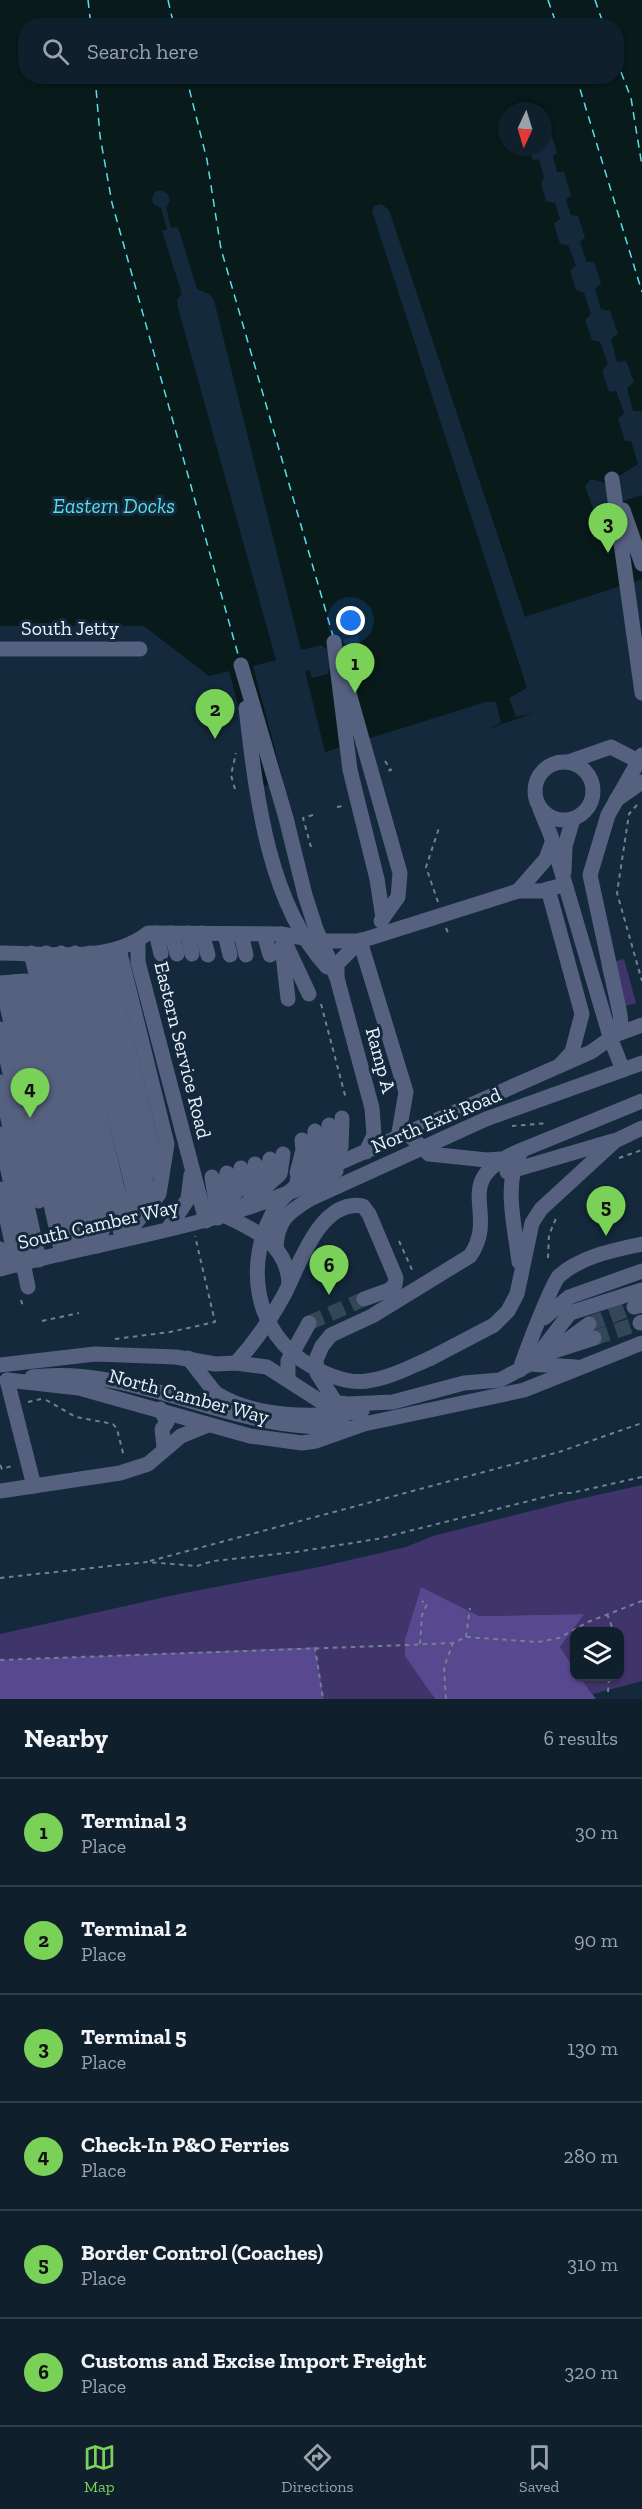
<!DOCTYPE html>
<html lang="en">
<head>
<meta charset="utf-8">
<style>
  :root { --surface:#0f1f2c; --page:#1d2c38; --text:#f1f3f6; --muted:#9ba2a9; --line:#2f3d48; --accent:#7ad157 }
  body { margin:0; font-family:"Zilla Slab",serif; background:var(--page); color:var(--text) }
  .controls { position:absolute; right:18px; bottom:18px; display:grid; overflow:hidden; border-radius:12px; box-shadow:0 2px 4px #0004 }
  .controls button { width:54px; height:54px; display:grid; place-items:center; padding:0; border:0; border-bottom:2px solid var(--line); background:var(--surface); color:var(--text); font:30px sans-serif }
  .compass { position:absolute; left:498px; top:102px; width:54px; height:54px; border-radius:50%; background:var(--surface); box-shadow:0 2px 4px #0004; rotate:184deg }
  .you { position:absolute; left:351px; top:621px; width:21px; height:21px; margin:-15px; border:4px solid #fff; border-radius:50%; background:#1a73e8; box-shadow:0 0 0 9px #1a73e833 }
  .badge { display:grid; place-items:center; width:39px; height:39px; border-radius:50%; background:var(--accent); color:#111; font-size:20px; font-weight:700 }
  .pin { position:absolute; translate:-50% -50px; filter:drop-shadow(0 2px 3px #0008) }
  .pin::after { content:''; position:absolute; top:32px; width:21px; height:18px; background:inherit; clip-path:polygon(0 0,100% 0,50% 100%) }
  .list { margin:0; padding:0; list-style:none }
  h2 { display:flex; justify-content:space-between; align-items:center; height:78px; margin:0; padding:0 24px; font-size:26px }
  h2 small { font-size:20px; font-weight:400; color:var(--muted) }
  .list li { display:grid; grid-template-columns:39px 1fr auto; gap:18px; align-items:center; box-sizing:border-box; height:108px; padding:0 24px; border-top:2px solid var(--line) }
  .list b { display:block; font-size:22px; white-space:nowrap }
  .list p { margin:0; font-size:20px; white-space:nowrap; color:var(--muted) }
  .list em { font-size:20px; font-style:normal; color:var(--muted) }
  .icon { flex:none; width:33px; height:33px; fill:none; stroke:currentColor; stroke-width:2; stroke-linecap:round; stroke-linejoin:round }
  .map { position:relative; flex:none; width:642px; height:1699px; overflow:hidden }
  .search { position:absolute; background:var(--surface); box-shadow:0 2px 4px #0004; left:18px; right:18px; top:18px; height:66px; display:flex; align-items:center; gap:15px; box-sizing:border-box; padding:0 21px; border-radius:24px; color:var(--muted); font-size:22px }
  .sheet { height:726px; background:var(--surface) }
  nav { display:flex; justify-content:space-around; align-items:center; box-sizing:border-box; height:84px; border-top:2px solid var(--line); background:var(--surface); font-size:16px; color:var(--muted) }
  nav a { display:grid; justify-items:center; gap:3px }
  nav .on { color:var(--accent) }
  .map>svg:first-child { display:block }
  .green { fill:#40356b }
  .forest { fill:#584890 }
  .water { fill:#091a1b; fill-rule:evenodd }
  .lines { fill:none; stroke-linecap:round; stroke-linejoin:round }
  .ferry { stroke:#58dde9; stroke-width:1.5; stroke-dasharray:8 6; stroke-linecap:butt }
  .minor-tunnel { stroke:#344758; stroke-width:15; stroke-dasharray:15 8; stroke-linecap:butt }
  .path { stroke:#718190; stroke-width:2; stroke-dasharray:4.5 4.5; stroke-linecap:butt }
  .minor { stroke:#566180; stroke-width:15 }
  .minor-bridge { stroke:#566180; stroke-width:15 }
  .labels { text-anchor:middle; stroke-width:6; stroke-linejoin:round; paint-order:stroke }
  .street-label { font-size:20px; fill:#e8f2fc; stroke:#14293b }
  .water-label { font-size:21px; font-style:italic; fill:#58dde9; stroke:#14293b }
</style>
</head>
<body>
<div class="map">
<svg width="642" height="1699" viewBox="0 0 642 1699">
  <rect width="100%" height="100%" fill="#14293b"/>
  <!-- green -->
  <g class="green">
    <polygon points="624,959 636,1003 613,1010 601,965"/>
    <polygon points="642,1485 642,1681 593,1694 580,1677 620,1676 620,1632 574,1632 574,1668 560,1647 583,1614 479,1616 421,1587 405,1639 434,1699 324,1699 314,1647 0,1660 0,1634 179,1594 324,1566 406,1547 433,1536 566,1502"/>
  </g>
  <!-- forest -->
  <g class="forest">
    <polygon points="421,1587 479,1616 584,1614 560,1647 574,1668 574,1676 580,1677 596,1699 435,1699 405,1656 405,1639"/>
    <polygon points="315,1647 324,1699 0,1699 0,1660"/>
  </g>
  <!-- water -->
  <path class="water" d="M0,0H642V411H633L627,388L634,382L626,361L617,362L611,339L618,334L610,311L601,309L595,289L601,283L594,262H587L580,242L585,237L578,216L571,215L566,200L571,195L564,172H557L553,156L557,153L550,130L543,129V111H507V147H528L533,160L539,159L544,177L541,184L546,201L555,203L560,219L554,224L560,244L568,245L576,265L570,271L576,290L584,293L591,314L585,320L592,340L600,342L608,364L602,370L609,392L616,391L624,413L618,419L625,441H631L638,464L619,476L621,481L606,486L603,482L591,479L585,486L594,511L642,495V579L525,617L389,210L381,204L374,206L372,211L527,688L509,698L516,717L534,713L485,730L501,723L496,702H486L325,752L305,671L309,670L312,678L328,674L329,669L351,663L355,667L366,664L358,636L345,639L343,645L326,649L321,645L301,650L214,300L209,294L197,289L178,227L171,228L166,207L170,201L168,194L161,190L155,192L152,199L153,204L161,208L167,229L162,231L182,294L177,300L178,308L276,660L253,666L283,780L260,787L229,671L209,676L144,626H0ZM26,26H616V76H26Z"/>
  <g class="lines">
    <!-- ferry -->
    <g class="ferry">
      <polyline points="88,0 91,26"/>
      <polyline points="168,0 174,26"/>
      <polyline points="548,0 557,26"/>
      <polyline points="595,0 604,26"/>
      <polyline points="616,59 631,98 642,166"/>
      <polyline points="95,76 100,136 112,203 239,658"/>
      <polyline points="186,76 207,160 221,249 333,636"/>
      <polyline points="576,76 642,292"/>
    </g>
    <!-- minor-tunnel -->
    <g class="minor-tunnel">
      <polyline points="309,1323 364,1299"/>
      <polyline points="589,1324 634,1307"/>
      <polyline points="594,1338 640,1323"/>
    </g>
    <!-- path -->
    <g class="path">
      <polyline points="385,761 391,770 387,771"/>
      <polyline points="235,789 231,775 236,753"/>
      <polyline points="637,805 629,814 617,893 642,981"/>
      <polyline points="337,807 343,806"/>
      <polyline points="311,847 303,818 316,814"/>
      <polyline points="438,902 426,867 439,828"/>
      <polyline points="446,928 449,935"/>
      <polyline points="321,1004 346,1099"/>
      <polyline points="512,1126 548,1123"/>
      <polyline points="619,1158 642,1150"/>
      <polyline points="399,1241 413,1272"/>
      <polyline points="548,1258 549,1235 557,1216"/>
      <polyline points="21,1300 23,1307"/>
      <polyline points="42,1321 79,1313"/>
      <polyline points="115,1339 170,1332 215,1322 195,1236"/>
      <polyline points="46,1400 76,1417 113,1424 117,1429 124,1457"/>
      <polyline points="28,1402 41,1399"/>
      <polyline points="0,1465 2,1469 15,1465"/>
      <polyline points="150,1561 559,1452 642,1423"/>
      <polyline points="0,1578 147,1562 197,1566 213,1561 296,1552 377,1539 561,1493 571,1493 642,1477"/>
      <polyline points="607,1614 614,1632"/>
      <polyline points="466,1637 470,1608"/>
      <polyline points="420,1644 422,1615 427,1604 422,1601"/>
      <polyline points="315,1647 323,1699"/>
      <polyline points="620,1657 620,1666"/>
      <polyline points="0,1660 407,1645 453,1643 466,1637 538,1642 559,1638 588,1622 642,1601"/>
      <polyline points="608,1692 609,1679 615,1676"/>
      <polyline points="446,1699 444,1667 453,1643"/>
    </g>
    <!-- minor -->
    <g class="minor">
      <polyline points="612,479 642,693"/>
      <polyline points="623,510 642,564"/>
      <polyline points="0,649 140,649"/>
      <polyline points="241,665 286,818 305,895 316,929 337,978 372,1108 374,1135 366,1152"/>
      <polyline points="341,665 400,873 398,897 383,918"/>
      <path d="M246,708C256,792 267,902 327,967"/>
      <circle cx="564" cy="791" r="29"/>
      <polyline points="568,762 611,747 638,761"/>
      <polyline points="616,800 642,782"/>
      <polyline points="540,809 551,836 611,1040 623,1070"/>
      <polyline points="564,872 565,846 573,819"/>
      <polyline points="377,879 383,918 381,921"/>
      <polyline points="548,889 582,1014 572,1052 559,1066"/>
      <polyline points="518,891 546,859 552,843"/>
      <polyline points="156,933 161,954"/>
      <polyline points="171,933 177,954"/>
      <polyline points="187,933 192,954"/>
      <polyline points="202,933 208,955"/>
      <polyline points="225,934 230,955"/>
      <polyline points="241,934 246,955"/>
      <polyline points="264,934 270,955"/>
      <polyline points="281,934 309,994"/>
      <polyline points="138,941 138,962 206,1221"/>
      <polyline points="360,941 406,1092 398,1138"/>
      <polyline points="282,946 288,999"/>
      <polyline points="119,949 167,1144 159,1194 122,1240"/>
      <path d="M0,953C47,953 109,964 148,933L281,934L321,941H360L518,891H541L563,885"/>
      <polyline points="31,953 96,1225 96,1240"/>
      <polyline points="46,953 104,1196 106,1220 97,1246"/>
      <polyline points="61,953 118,1192 120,1230"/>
      <polyline points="75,953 133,1189 130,1220 123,1232"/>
      <polyline points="90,953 147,1186 142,1216"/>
      <polyline points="105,953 159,1174"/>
      <polyline points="337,978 337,964 361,940"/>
      <polyline points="13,982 73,1251"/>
      <polyline points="0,983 25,981 86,1248"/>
      <polyline points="2,983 62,1254"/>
      <polyline points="0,1029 39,1201"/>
      <polyline points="615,1035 621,1025 620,1014 590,875 608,815 642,755"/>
      <polyline points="0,1082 39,1260"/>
      <polyline points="0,1134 28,1262"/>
      <polyline points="408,1134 429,1154 487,1160 500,1159"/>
      <polyline points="318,1167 328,1142 329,1125"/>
      <polyline points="325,1172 341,1147 342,1118"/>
      <polyline points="507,1172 613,1141"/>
      <polyline points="297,1173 303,1150 302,1140"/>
      <polyline points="212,1177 217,1209"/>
      <path d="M297,1181C313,1166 314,1152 315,1131"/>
      <polyline points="0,1189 17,1265"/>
      <polyline points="247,1190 255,1174 255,1164"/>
      <polyline points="252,1193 267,1173 270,1159"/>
      <polyline points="244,1206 280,1174 283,1154"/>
      <polyline points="220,1209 227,1173"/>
      <path d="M225,1216C256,1230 287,1245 289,1283"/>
      <polyline points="218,1218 237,1191 241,1168"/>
      <polyline points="168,1229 188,1199 191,1175"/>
      <path d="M276,1248C277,1221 288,1212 310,1199L486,1119L642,1063"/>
      <polyline points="0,1249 4,1268"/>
      <path d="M519,1262C515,1226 502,1182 522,1150L642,1101"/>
      <polyline points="23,1263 28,1287"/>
      <path d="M0,1269C113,1238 231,1226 336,1171"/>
      <polyline points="634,1307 642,1305"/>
      <polyline points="544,1318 569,1297 642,1271"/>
      <polyline points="640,1323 642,1322"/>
      <polyline points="558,1347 589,1324"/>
      <polyline points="537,1356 570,1313 642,1290"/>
      <path d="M188,1358C195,1366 213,1391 217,1394C258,1419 317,1418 362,1411"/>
      <polyline points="431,1358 494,1325 508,1311 517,1294 532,1223 541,1209 615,1141 642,1128"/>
      <path d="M236,1363C255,1342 271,1319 284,1295C299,1266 320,1198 363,1206L369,1214L396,1278L395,1285L389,1290L364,1299"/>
      <polyline points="529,1364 576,1367"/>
      <polyline points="0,1365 95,1354 176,1357 215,1364 236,1363 267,1367 320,1401 348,1404 393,1402 464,1383 500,1380 554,1351 594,1338"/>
      <path d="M520,1370C524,1356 552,1283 559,1276C581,1256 615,1250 642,1244"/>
      <path d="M32,1377C138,1364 235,1435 344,1426"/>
      <polyline points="288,1378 288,1361 309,1323"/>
      <polyline points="7,1380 79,1388 250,1436 302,1443 316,1441 364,1424 524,1390 642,1343"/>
      <polyline points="7,1380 34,1486"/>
      <path d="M336,1403L317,1373L316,1360L322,1346L331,1335L372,1316L470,1256C501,1211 446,1181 522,1150"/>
      <polyline points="160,1409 167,1422 162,1429 164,1447"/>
      <polyline points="0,1491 120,1473 148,1464 181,1436 208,1425"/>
    </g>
    <!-- minor-bridge -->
    <g class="minor-bridge">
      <polyline points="334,642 350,770 377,879"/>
      <path d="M431,1358C410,1367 390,1378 367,1381C348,1384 327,1375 311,1366C253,1333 243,1262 276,1207C283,1196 295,1187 305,1178L591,1052L615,1035L642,1025"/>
    </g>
  </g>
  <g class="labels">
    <!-- street labels -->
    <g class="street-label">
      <text x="70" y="635">South Jetty</text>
      <text transform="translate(183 1050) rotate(76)" y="7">Eastern Service Road</text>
      <text transform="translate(381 1060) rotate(75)" y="7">Ramp A</text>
      <text transform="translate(436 1120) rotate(-23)" y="7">North Exit Road</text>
      <text transform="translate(98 1224) rotate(-13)" y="7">South Camber Way</text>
      <text transform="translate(189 1396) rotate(15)" y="7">North Camber Way</text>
    </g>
    <!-- water labels -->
    <g class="water-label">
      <text x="114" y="513">Eastern Docks</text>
    </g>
  </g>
</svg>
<div class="controls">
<button><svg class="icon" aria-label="layers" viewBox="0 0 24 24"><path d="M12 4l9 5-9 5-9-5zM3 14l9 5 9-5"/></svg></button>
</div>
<svg class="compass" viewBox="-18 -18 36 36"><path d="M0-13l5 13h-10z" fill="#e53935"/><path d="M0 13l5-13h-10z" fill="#9ba2a9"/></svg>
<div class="you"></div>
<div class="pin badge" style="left:355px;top:693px">1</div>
<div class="pin badge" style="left:215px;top:739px">2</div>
<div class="pin badge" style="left:608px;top:553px">3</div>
<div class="pin badge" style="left:30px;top:1118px">4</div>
<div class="pin badge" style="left:606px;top:1236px">5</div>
<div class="pin badge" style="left:329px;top:1295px">6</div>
<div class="search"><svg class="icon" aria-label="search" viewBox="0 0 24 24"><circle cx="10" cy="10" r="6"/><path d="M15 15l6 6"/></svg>Search here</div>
</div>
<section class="sheet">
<h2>Nearby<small>6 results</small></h2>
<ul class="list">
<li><span class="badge">1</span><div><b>Terminal 3</b><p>Place</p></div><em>30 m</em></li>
<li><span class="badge">2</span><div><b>Terminal 2</b><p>Place</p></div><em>90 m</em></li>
<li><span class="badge">3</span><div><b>Terminal 5</b><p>Place</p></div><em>130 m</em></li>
<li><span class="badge">4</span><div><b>Check-In P&amp;O Ferries</b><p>Place</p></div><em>280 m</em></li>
<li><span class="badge">5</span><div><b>Border Control (Coaches)</b><p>Place</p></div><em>310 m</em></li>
<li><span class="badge">6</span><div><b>Customs and Excise Import Freight</b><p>Place</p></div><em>320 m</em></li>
</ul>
</section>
<nav>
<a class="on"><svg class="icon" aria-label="map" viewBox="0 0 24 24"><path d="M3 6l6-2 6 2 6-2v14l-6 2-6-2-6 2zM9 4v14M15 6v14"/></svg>Map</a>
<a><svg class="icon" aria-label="directions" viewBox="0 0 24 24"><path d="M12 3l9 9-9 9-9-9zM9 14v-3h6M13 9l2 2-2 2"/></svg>Directions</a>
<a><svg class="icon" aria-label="saved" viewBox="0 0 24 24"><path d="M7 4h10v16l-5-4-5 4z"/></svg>Saved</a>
</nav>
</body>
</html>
